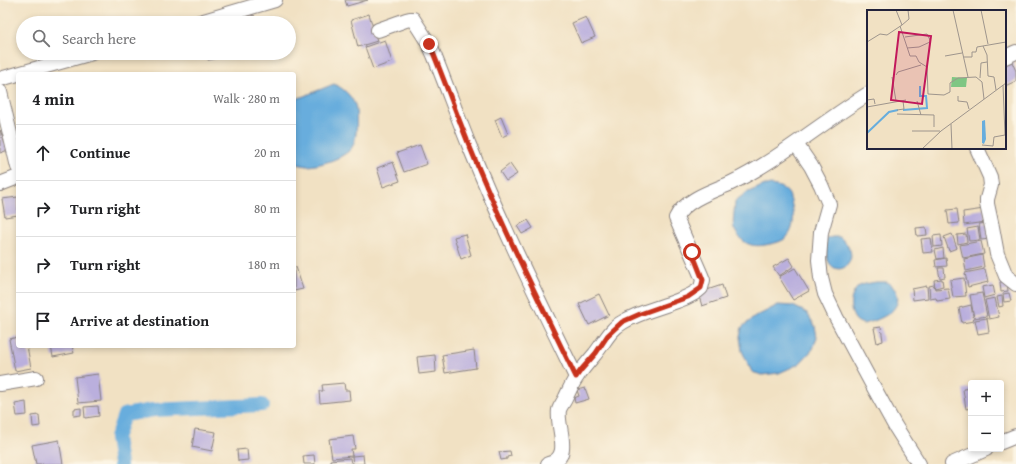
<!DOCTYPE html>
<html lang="en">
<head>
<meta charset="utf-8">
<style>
  :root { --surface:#fff; --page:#f2f2f2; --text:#202124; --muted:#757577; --line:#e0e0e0 }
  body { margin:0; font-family:"Gentium Book Plus",serif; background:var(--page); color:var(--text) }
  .controls { position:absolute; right:12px; bottom:12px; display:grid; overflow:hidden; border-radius:4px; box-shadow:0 2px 6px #0003 }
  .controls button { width:36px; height:36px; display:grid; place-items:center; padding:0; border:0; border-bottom:1px solid var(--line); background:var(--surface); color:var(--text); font:20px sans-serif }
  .stop { position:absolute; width:12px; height:12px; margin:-9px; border:3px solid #c8321e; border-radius:50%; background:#fff }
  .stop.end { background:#c8321e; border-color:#fff; box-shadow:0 1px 4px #0008 }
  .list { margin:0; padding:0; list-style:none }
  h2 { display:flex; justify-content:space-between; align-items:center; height:52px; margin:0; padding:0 16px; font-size:17px }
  h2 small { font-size:13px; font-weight:400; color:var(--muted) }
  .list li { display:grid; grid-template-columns:26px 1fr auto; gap:12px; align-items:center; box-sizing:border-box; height:56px; padding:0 16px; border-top:1px solid var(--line) }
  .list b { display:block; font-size:15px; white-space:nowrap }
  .list em { font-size:13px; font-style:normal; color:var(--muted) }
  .icon { flex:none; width:22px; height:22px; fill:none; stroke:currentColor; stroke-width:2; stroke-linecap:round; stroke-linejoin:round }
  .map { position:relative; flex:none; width:1016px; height:464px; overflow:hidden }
  .search { position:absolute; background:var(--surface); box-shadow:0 2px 6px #0003; left:16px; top:16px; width:280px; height:44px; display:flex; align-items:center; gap:10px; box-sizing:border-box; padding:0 14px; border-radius:22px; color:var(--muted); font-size:15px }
  .panel { position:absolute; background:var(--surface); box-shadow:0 2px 6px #0003; left:16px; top:72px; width:280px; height:276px; border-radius:4px }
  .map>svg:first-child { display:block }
  .water { fill:#67addd; stroke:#44688c }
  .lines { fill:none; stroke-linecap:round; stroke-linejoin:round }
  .canal { stroke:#67addd; stroke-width:14 }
  .building { fill:#baafdd }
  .street-casing { stroke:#8a827f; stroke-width:16 }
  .street { stroke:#fff; stroke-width:14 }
  .route { stroke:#c8321e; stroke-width:5 }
  .inset-river { fill:none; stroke:#67addd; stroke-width:2 }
  .inset-road { fill:none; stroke:#9e958d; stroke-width:1 }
  .view { fill:#c2185b; fill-opacity:0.15; stroke:#c2185b; stroke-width:2 }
  .inset-edge { fill:none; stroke:#22223b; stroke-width:2 }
</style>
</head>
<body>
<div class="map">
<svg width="1016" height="464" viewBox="0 0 1016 464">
  <rect width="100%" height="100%" fill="#fcf5e5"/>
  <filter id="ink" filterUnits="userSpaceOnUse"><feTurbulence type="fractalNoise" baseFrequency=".025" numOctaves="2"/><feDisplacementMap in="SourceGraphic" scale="8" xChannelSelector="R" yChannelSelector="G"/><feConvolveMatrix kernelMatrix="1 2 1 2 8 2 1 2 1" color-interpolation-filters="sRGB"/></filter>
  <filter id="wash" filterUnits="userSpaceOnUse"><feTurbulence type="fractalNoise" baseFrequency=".012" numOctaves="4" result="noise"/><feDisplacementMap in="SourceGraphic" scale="16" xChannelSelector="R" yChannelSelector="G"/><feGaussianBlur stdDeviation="0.9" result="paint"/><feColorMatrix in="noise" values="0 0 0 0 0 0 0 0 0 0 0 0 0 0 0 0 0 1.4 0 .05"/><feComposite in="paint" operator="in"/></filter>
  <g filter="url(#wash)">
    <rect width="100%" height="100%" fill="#f1e1c3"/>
    <!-- water -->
    <g class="water">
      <path d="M334,84C343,88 351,95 355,105C357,110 357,134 355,139C355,142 352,148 350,150C341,159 318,166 306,166C302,165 298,164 294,164V100Z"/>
      <path d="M765,185C773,185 783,186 788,193C789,194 790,197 790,198C794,210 796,227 787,237C783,241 776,243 770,244C756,247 746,247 737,234C736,232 735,231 734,229C732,222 735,208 735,201L746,193Z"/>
      <path d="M832,237H840C844,241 848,245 850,250C857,271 822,283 826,239Z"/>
      <path d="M876,282H887C890,284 894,288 896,291C905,311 877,321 863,324C860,323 856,321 855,319C848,309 850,295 858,287C862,284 871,283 876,282Z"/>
      <polygon points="778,305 793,306 807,313 815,326 817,337 813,349 799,364 779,373 762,375 752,372 742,351 740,337 742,327 755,317"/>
    </g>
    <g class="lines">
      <!-- canal -->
      <polyline class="canal" points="120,464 116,438 124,415 153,410 262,405"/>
    </g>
    <g id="blocks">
      <!-- building -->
      <g class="building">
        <polygon points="345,0 368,0 347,6"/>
        <polygon points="369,14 377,41 358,47 351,20"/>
        <polygon points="254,15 256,23 226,23"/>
        <polygon points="586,17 595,37 581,43 572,23"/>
        <polygon points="385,40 392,62 373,69 365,47"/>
        <polygon points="206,53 222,53 223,57 208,60"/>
        <polygon points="1012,62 1016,71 1016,81 1005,86 1005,65"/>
        <polygon points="501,117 508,134 502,137 495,120"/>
        <polygon points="0,130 8,150 0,153"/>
        <polygon points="420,145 427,164 404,172 397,153"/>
        <polygon points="393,162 400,181 383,187 377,168"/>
        <polygon points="510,164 517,174 506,181 500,172"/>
        <polygon points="18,197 18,215 5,217 2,199"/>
        <polygon points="957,209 959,223 949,224 947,210"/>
        <polygon points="984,209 986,222 964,225 963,212"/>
        <polygon points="528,220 533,228 522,234 517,226"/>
        <polygon points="988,223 990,239 981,240 979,224"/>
        <polygon points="926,227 927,235 917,236 916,228"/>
        <polygon points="978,227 980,240 969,241 967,229"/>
        <polygon points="465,234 471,255 461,259 454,237"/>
        <polygon points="952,234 957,248 949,251 944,237"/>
        <polygon points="966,234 967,242 958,244 957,235"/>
        <polygon points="941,235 942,246 934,247 933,236"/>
        <polygon points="931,238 933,252 923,253 921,239"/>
        <polygon points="981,241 984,254 963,258 960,245"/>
        <polygon points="943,248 944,258 937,259 935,250"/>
        <polygon points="982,255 984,267 966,271 964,259"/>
        <polygon points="789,258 794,266 779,276 773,267"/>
        <polygon points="946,258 947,266 936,267 935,260"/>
        <polygon points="294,267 296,267 303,289 294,291"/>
        <polygon points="795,268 809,291 793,300 779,277"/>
        <polygon points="938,268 944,268 945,277 940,278"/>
        <polygon points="985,269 988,282 968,287 965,273"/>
        <polygon points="964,278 966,296 953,297 950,280"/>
        <polygon points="942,279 943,286 935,288 934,280"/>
        <polygon points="1007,281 1008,291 1001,292 1000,282"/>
        <polygon points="722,285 726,298 702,306 698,293"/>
        <polygon points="934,285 935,289 948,288 950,299 937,301 936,298 930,299 929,286"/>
        <polygon points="993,285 995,295 984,298 982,287"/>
        <polygon points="927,286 928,298 913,300 912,289"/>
        <polygon points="982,293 987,316 974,318 970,295"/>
        <polygon points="1009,293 1011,301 1004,302 1003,294"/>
        <polygon points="599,294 609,315 589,325 579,304"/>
        <polygon points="1002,296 1003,306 999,307 997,297"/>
        <polygon points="995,298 999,317 989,319 985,300"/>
        <polygon points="971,305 974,321 962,323 959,308"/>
        <polygon points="987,318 989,332 978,334 975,320"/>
        <polygon points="881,327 883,341 877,343 874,328"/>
        <polygon points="18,337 18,346 27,346 31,368 15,371 9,339"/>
        <polygon points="51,346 72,346 74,353 53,357"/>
        <polygon points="474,350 476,368 445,373 442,355"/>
        <polygon points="435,355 436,372 419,374 417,357"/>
        <polygon points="98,374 101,401 78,403 75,377"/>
        <polygon points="344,383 345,390 349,390 350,400 320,403 319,391 323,391 322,385"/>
        <polygon points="585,388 589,399 575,403 574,398 579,396 577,390"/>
        <polygon points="971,388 971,408 966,409 963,389"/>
        <polygon points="26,402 27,415 17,416 15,404"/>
        <polygon points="98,406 99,416 85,418 84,407"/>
        <polygon points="81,408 81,415 74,416 74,409"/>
        <polygon points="39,415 40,426 33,427 32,416"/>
        <polygon points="195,429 216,432 212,451 192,447"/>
        <polygon points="353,436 355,449 351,449 352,456 332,458 329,439"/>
        <polygon points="59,440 63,464 36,464 32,445"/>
        <polygon points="247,449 248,460 238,461 237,450"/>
        <polygon points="510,451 511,456 507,457 507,459 501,460 499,452"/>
        <polygon points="314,455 315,464 304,464 303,456"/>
        <polygon points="363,455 364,464 353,464 352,456"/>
        <polygon points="350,458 351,464 331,464 330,460"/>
      </g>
    </g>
  </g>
  <g filter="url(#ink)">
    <use href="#blocks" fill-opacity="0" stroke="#8a827f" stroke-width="1"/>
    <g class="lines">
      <!-- street casing -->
      <g class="street-casing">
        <g id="street">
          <polyline points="197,23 275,0"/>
          <path d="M378,30L406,20L410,19H413L429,44L434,55C446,85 457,115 469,145C501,224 539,301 576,377"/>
          <polyline points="1005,57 1016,52"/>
          <polyline points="0,79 92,53"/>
          <polyline points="0,92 18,167"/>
          <polyline points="796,144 811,166 821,185 829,204 821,232 819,260 821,278 825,294 836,317 872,384 895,426 919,464"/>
          <polyline points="977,148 990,177 991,185 987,199 987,204 992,227 997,254 1006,276 1016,284"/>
          <polyline points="0,184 18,177"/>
          <polyline points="0,384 36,378"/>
          <polyline points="1001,442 1016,436"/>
          <path d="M548,464C574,458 556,427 559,410C560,406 563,403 565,399C569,391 572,383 578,375C583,368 589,361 595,354C604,343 610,329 623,322C639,312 659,308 677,301C685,298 694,295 701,288L703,280L701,275L676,218C683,201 712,191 729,184C779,160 821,123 868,94"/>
          <polyline points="952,464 986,449"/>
        </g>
      </g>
      <!-- street -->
      <use href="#street" class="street"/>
    </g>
  </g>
  <g class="lines" filter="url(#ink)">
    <!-- route -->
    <path class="route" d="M429,44L434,55C446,85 457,115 469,145C501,224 539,301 576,377L581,370L596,353L608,335L622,322L640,314L688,297L701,288L703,280L692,252"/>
  </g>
  <!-- overview -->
  <g transform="translate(867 10)">
    <rect width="139" height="139" fill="#f1e1c3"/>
    <path d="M85,67L100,68L99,77H84Z" fill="#7fc683"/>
    <path d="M118,110L119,129L117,134L115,133V111Z" fill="#67addd"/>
    <path class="inset-river" d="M36,100L60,98L59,86H53V76M0,123L22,102L31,100"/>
    <path class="inset-road" d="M29,0L35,15M86,0L101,67M114,0L121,34M33,16L43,46H49L52,52L60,57L61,84L77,85L83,82V73L91,68L109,67L115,72L117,89M38,27L60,24L63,30V32L52,37L40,38M0,32L13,24L20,25L35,15L42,9L41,0M116,36L120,45L121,66L127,67L129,80M78,46L95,43M97,47H105V42H109L110,37L139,32M29,65L31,62L54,55M25,67L29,91M113,68L114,53L120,52M91,86V91L100,92L102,99M0,90L7,89L8,94M50,91L54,105M0,97L39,90M30,100L37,99L36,91M30,104L67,105V117M84,114L85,139M45,121H73M115,135L126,136L127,127L138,125L136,75M55,139L74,121L139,73"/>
    <path class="view" d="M32,22L64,26L55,94L24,90Z"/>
    <rect width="139" height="139" class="inset-edge"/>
  </g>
</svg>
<div class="controls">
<button>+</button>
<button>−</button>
</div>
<div class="stop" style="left:692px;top:252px"></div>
<div class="stop end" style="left:429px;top:44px"></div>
<div class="search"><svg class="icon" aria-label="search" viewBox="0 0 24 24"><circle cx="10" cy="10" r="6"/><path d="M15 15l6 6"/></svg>Search here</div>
<section class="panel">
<h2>4 min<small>Walk · 280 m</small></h2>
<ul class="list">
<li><svg class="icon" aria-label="ahead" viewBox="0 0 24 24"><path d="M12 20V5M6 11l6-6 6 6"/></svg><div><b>Continue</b></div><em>20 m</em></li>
<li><svg class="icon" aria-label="right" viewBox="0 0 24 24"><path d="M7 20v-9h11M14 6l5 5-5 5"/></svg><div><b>Turn right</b></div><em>80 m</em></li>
<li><svg class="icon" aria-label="right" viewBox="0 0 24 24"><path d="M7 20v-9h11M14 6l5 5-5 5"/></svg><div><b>Turn right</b></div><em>180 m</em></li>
<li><svg class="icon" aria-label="arrive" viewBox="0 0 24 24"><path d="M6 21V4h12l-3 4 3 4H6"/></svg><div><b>Arrive at destination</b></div></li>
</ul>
</section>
</div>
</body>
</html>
